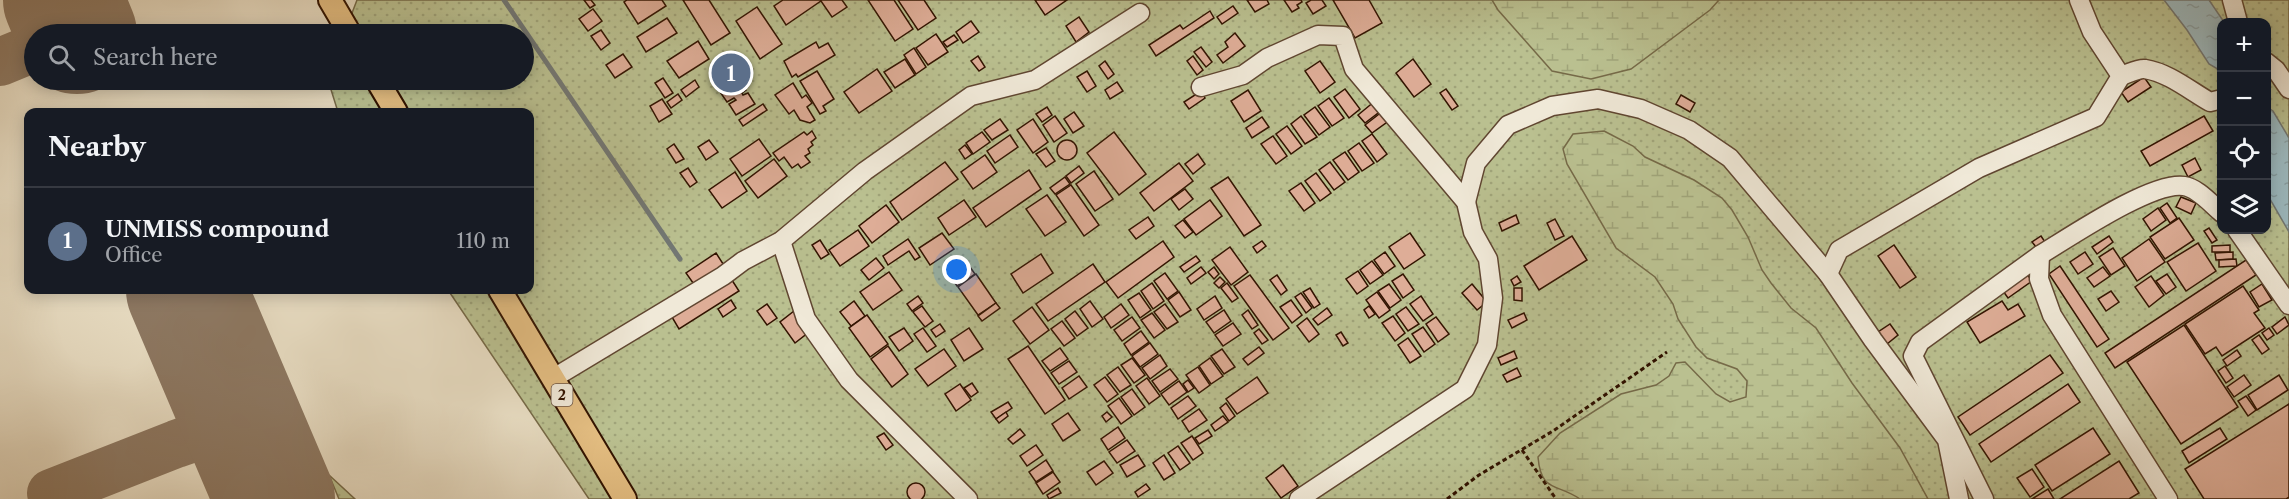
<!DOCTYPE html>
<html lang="en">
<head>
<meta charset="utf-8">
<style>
  :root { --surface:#171b24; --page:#242831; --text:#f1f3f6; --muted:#9ea1a6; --line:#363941; --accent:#c59692 }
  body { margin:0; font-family:"Libre Caslon Text",serif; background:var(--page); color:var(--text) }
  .controls { position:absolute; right:18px; top:18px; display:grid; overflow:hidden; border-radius:12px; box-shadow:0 3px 15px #0003 }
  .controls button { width:54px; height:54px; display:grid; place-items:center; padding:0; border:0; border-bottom:2px solid var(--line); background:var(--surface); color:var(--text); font:30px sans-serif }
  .you { position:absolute; left:957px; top:270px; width:21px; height:21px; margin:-15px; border:4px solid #fff; border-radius:50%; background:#1a73e8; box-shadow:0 0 0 9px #1a73e833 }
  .badge { display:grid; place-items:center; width:39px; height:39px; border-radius:50%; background:var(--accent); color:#fff; font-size:20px; font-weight:700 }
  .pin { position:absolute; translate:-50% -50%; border:3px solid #fff; box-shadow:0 2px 6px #0006 }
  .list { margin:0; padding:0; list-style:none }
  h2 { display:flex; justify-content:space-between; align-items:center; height:78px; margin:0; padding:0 24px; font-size:26px }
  h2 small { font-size:20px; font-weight:400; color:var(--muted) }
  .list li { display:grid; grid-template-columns:39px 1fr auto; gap:18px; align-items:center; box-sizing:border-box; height:108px; padding:0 24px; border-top:2px solid var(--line) }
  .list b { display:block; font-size:22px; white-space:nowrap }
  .list p { margin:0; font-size:20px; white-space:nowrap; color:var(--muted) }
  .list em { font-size:20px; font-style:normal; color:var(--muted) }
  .icon { flex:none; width:33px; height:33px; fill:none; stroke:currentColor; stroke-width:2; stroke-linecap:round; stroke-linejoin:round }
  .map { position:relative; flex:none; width:2289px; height:499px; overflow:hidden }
  .search { position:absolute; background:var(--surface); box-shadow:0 3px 15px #0003; left:24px; top:24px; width:510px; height:66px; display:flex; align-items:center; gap:15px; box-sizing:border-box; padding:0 21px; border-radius:33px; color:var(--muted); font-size:22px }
  .panel { position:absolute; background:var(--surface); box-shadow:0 3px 15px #0003; left:24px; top:108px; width:510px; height:186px; border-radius:12px }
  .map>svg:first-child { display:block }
  .grass { fill:url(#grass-dots); stroke:#766a48; stroke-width:1.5; fill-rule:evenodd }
  .wetland { fill:url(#wetland-marsh); stroke:#766a48; stroke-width:1.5 }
  .water { fill:url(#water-ripples); stroke:#727773; stroke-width:1.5 }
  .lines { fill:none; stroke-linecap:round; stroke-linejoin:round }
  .stream { stroke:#727773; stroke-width:5 }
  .taxiway { stroke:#8d7862; stroke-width:48 }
  .runway { stroke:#8d7862; stroke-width:120 }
  .building { fill:#dead97; stroke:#321300; stroke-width:1.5 }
  .minor-casing { stroke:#604631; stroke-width:21 }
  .major-casing { stroke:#321300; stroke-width:26 }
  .path { stroke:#321300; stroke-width:3; stroke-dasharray:4.5 3; stroke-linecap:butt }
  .minor { stroke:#f0e9d8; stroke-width:18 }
  .major { stroke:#e4be82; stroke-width:22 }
  .labels { text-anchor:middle; stroke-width:5; stroke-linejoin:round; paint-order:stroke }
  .shield { fill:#f0e9d8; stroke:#6b5341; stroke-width:1.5 }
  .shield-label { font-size:14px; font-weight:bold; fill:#321300 }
</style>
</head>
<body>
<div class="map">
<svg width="2289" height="499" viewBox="0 0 2289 499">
  <defs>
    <pattern id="grass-dots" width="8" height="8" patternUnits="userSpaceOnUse" patternTransform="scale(1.5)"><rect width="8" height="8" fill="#bac090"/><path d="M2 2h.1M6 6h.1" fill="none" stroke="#a0a47a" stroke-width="1.8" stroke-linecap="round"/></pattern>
    <pattern id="wetland-marsh" width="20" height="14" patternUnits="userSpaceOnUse" patternTransform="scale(1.5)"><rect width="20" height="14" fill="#bac090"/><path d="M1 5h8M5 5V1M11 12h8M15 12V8" fill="none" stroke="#a0a47a"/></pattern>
    <pattern id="water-ripples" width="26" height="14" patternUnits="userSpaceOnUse" patternTransform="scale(1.5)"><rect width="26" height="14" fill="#9cb9bf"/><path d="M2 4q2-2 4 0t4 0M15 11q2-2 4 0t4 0" fill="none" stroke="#879ea2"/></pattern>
  </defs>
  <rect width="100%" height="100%" fill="#e8ddc3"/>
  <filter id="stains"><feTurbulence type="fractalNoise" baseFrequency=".00333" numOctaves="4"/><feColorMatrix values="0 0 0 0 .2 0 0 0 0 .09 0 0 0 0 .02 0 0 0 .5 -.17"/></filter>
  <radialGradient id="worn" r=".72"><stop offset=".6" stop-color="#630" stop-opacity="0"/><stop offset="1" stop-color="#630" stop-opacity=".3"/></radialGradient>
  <!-- grass -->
  <g class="grass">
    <path d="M357,0H2289V499H589L448,290H530V112H338L328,80H524V34H344ZM2222,22H2266V230H2222Z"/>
    <polygon points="329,475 355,499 339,499"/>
  </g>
  <!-- wetland -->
  <g class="wetland">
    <polygon points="1492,0 1719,0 1710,10 1631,69 1591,79 1552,71 1498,10"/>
    <path d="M1604,131L1633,146L1645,157L1694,180L1722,198L1732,210L1748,237L1762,270L1771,283L1791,308L1816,328L1852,383L1900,448L1928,499H1580C1557,483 1541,493 1538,457L1560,433L1621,394L1656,385L1669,376L1676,363L1685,362L1716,394L1730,402L1746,397L1747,381L1737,369L1707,358L1696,347L1678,319L1673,304L1655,277L1616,248L1567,164L1563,149L1573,134Z"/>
  </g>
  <!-- water -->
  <g class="water">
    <polygon points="2164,0 2209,0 2224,22 2222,22 2221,71 2209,64 2187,30"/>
    <polygon points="2267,107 2273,111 2289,138 2289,232 2267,194"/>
  </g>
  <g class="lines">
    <!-- stream -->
    <polyline class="stream" points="504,0 680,259"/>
    <!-- taxiway -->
    <g class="taxiway">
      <polyline points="65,34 75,30"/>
      <polyline points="0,62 34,48"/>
      <polyline points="51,493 176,444 242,421"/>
    </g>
    <!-- runway -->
    <g class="runway">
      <polyline points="63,0 77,34"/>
      <polyline points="186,290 275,499"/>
    </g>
  </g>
  <!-- building -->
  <g class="building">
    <polygon points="584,0 591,0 595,5 590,8"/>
    <polygon points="627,0 662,0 666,6 638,24 624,2"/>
    <polygon points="683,0 709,0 730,33 711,45"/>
    <polygon points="783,0 842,0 847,7 832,17 821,1 786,25 774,6"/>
    <polygon points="868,0 894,0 913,29 895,41"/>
    <polygon points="898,0 924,0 936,18 918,30"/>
    <polygon points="1035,0 1067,0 1045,15"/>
    <polygon points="1247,0 1267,0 1269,4 1255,12"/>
    <polygon points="1284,0 1301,0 1302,2 1297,5 1299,8 1292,12"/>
    <polygon points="1311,0 1322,0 1326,6 1313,14 1306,3"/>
    <polygon points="1333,0 1369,0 1382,23 1355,38"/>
    <polygon points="1233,6 1238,13 1222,24 1217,17"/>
    <polygon points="757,7 782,44 760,59 736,21"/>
    <polygon points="593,9 602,21 588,31 579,19"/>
    <polygon points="1210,11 1214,18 1156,56 1149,45 1180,25 1183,29"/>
    <polygon points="1079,17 1089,32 1076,42 1066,26"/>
    <polygon points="667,18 677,33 646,52 637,37"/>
    <polygon points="971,21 979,32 963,43 956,32"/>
    <polygon points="601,30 610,43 601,50 591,36"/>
    <polygon points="1235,33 1245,46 1223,63 1217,55 1228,47 1225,42"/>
    <polygon points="936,34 948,52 928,65 916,48"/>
    <polygon points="954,35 958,40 947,47 943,42"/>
    <polygon points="698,41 709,59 679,78 667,61"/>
    <polygon points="816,42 819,48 828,43 835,55 798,77 796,74 792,77 784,61"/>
    <polygon points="1201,47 1212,62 1206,67 1194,52"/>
    <polygon points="914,48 926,67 916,74 904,55"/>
    <polygon points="623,54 632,67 615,78 606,65"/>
    <polygon points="978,56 985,67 979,71 971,61"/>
    <polygon points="1193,56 1203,70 1197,75 1187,61"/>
    <polygon points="905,59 915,75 895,88 884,72"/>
    <polygon points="1413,59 1431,84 1414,97 1396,73"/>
    <polygon points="1105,61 1114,74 1108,79 1099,66"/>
    <polygon points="1320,61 1335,82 1320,93 1305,71"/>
    <polygon points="877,69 892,91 859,113 844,92"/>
    <polygon points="817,71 834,99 823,106 826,111 820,114 800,81"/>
    <polygon points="1087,71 1096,86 1087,92 1077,77"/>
    <polygon points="736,73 746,90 742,93 743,95 748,93 755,104 736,115 729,104 736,100 734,98 727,102 716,86"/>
    <polygon points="2144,77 2151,87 2128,102 2121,92"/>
    <polygon points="663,78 673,93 665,98 655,83"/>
    <polygon points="695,80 699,87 686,97 681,90"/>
    <polygon points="1117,82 1123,91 1110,99 1105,90"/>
    <polygon points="793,83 802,98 806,95 812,103 807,107 815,120 810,123 800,120 794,110 789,114 775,95"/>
    <polygon points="1345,89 1360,109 1349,118 1334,97"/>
    <polygon points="1446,89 1458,106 1452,110 1440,93"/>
    <polygon points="1248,90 1261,111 1244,122 1231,101"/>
    <polygon points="1201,91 1205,98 1189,109 1184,102"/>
    <polygon points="678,94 682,100 671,108 667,102"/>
    <polygon points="1681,95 1695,103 1690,112 1676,104"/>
    <polygon points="1329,98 1344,118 1332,126 1318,106"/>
    <polygon points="662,99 672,114 659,122 650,106"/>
    <polygon points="1375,101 1382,110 1365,123 1358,115"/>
    <polygon points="763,104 767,110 743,126 739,120"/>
    <polygon points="1047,107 1052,115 1042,122 1036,114"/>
    <polygon points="1315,107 1330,127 1319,135 1304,115"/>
    <polygon points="1383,111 1390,120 1372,133 1365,125"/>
    <polygon points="1074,112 1084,126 1073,133 1064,119"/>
    <polygon points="1055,116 1067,133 1054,142 1043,125"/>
    <polygon points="1301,116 1317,137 1305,144 1291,124"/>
    <polygon points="2204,116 2213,131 2150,166 2141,151"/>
    <polygon points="1262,117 1269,127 1252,138 1246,128"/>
    <polygon points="1000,119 1008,130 992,140 984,130"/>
    <polygon points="1033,119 1048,142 1033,153 1017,130"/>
    <polygon points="1287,126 1302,146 1291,154 1276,134"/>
    <polygon points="812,131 816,138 811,142 813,145 808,149 810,153 805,156 810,162 801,168 798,164 792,168 784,157 779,161 773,153 804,132 807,135"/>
    <polygon points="982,132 990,142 973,154 966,143"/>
    <polygon points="1114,132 1146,174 1119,195 1087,153"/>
    <polygon points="1372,134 1387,154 1377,162 1362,141"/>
    <polygon points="1010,135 1018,147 995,163 987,151"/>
    <polygon points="1273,136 1287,156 1276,164 1261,144"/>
    <polygon points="759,139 771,156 742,176 730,159"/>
    <circle cx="1067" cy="150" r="10"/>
    <polygon points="709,140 718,152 706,160 698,147"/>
    <polygon points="1359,143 1374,163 1362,171 1348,151"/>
    <polygon points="674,144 684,159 676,163 667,149"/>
    <polygon points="965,145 972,154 965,159 959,150"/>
    <polygon points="1046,148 1055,161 1046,167 1036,154"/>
    <polygon points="1345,152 1359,172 1348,180 1333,160"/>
    <polygon points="1198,154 1205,164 1193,174 1185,164"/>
    <polygon points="985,155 997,172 973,189 961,172"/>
    <polygon points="2195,158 2201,170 2188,177 2182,165"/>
    <polygon points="774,159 787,176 758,198 745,181"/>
    <polygon points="945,162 958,179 902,220 890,202"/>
    <polygon points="1330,162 1345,182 1334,190 1319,170"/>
    <polygon points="1179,163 1193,181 1154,211 1140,193"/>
    <polygon points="1079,166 1084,173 1071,183 1066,176"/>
    <polygon points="688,168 697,182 690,187 680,173"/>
    <polygon points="1029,170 1041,189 986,227 973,208"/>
    <polygon points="1094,171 1113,199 1095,211 1076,184"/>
    <polygon points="735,172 747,191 722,208 709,190"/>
    <polygon points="1316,173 1331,193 1320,201 1305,181"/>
    <polygon points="1065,177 1070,184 1055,194 1050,188"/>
    <polygon points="1228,177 1261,225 1244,236 1211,188"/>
    <polygon points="1301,183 1315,203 1304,211 1289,191"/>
    <polygon points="1071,185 1099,225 1084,236 1056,195"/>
    <polygon points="1185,189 1193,199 1179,210 1171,199"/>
    <polygon points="1047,195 1066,222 1045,236 1026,209"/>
    <polygon points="2181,197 2196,203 2191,214 2176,207"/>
    <polygon points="964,200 976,217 949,235 938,218"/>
    <polygon points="1210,200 1222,216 1196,235 1184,219"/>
    <polygon points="2167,203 2177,218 2170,223 2160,208"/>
    <polygon points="886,205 899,222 872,243 859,226"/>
    <polygon points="2158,208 2166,220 2151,231 2143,219"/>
    <polygon points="1516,215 1519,223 1502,231 1499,223"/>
    <polygon points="1148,217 1154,226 1136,239 1129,230"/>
    <polygon points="2179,218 2194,240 2165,259 2150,237"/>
    <polygon points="1555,219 1564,236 1555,240 1547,223"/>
    <polygon points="1183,220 1193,232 1185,238 1175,226"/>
    <polygon points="2209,228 2217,240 2212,243 2204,231"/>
    <polygon points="858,230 869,246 840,266 829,250"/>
    <polygon points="942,233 954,249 930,265 919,248"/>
    <polygon points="1410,233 1425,255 1404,269 1389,247"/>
    <polygon points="1572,236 1587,260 1539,290 1524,266"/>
    <polygon points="2041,236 2045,242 2037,248 2032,242"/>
    <polygon points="2109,236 2113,242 2097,254 2092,247"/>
    <polygon points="908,239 920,257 915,260 909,251 888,265 883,256"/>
    <polygon points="2149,239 2165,262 2137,281 2122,258"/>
    <polygon points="820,240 829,254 821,259 812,245"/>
    <polygon points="1163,241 1174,257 1118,298 1106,282"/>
    <polygon points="1262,241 1266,246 1257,253 1253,247"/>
    <polygon points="2198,243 2216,271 2186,291 2167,262"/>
    <polygon points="1894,245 1916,277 1900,288 1878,256"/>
    <polygon points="2230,245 2230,252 2212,252 2212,246"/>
    <polygon points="1230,247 1248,272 1231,285 1212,260"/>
    <polygon points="2113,248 2125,266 2111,275 2099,257"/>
    <polygon points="1385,252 1395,266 1384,274 1374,260"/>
    <polygon points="2085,252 2093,264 2078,274 2070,262"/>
    <polygon points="2233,252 2233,259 2216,260 2215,253"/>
    <polygon points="716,253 727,270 698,290 686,273"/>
    <polygon points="1041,254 1053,273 1023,293 1011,274"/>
    <polygon points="1196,256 1200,261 1184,272 1180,267"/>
    <polygon points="876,258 884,268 869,280 861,270"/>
    <polygon points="2236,259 2237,266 2219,267 2219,260"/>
    <polygon points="2246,260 2256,275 2115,368 2105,353"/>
    <polygon points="1372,261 1383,275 1370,284 1360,270"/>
    <polygon points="1093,264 1105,282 1048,321 1036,304"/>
    <polygon points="2060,266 2109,339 2097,347 2049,274"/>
    <polygon points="970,267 975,274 957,286 953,280"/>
    <polygon points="1201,267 1206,273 1191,284 1187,278"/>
    <polygon points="1214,267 1219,274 1214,279 1208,272"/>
    <polygon points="2103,267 2110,276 2094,287 2087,278"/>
    <polygon points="1358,271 1368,286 1357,294 1346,279"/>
    <polygon points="889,272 902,290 873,310 860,292"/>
    <polygon points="1165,273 1178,291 1167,299 1154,281"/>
    <polygon points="728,274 739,291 679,329 669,312"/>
    <polygon points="976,274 996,303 978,315 958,287"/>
    <polygon points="1403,274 1414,290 1403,298 1392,281"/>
    <polygon points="2027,274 2032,281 2008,298 2003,291"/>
    <polygon points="2167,274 2176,287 2166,294 2156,281"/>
    <polygon points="1250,275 1289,328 1273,340 1234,286"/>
    <polygon points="1277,275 1287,290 1281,295 1270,280"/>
    <polygon points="1517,276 1521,282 1514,286 1511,280"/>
    <polygon points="2151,276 2164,295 2149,307 2135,287"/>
    <polygon points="1220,277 1225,282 1219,288 1214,283"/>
    <polygon points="1152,283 1164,301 1153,309 1141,291"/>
    <polygon points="1227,283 1238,298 1232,302 1221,288"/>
    <polygon points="1389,284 1401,300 1390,308 1378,291"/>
    <polygon points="1472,284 1487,302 1477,310 1462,293"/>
    <polygon points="2262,284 2272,300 2259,307 2250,292"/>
    <polygon points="2243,286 2259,310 2254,313 2265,328 2222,356 2216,347 2205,354 2185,324"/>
    <polygon points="1310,288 1320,304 1314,308 1303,292"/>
    <polygon points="1514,288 1522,288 1522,301 1514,300"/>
    <polygon points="2111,291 2119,302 2106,311 2098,299"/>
    <polygon points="1179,292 1191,310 1180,317 1168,300"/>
    <polygon points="1377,292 1390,310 1379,318 1366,300"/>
    <polygon points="1139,293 1151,310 1140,318 1128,300"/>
    <polygon points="1301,293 1312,308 1306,313 1295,297"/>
    <polygon points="918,296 923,303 912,311 907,304"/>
    <polygon points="1215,296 1222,308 1204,320 1197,309"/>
    <polygon points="1421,296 1433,314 1423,321 1410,304"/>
    <polygon points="731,300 736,308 723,317 718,309"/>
    <polygon points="1291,300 1302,315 1292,323 1280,307"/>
    <polygon points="854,301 865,316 851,326 840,312"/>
    <polygon points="1090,301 1103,319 1092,327 1080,309"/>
    <polygon points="2002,301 2008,310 2018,304 2025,316 1980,343 1967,322"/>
    <polygon points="996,303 1000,308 982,321 978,316"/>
    <polygon points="767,304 777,318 767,325 757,311"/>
    <polygon points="1121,304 1129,315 1111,328 1104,317"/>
    <polygon points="1165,304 1178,322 1167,329 1154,312"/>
    <polygon points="922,306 933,321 925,327 913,312"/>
    <polygon points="1369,306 1375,314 1369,318 1364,310"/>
    <polygon points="1032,307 1049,330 1030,344 1013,321"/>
    <polygon points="1406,307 1419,324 1408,331 1396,314"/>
    <polygon points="1327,308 1332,315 1318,325 1313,319"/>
    <polygon points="1224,310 1231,321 1214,333 1206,322"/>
    <polygon points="1248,310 1258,325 1252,329 1242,315"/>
    <polygon points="794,311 809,332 795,343 780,322"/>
    <polygon points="1075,311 1088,328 1077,336 1065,319"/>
    <polygon points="1152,313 1165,330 1154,338 1141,320"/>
    <polygon points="1524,313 1527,320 1512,328 1508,320"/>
    <polygon points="867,315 888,344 870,357 849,328"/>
    <polygon points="1393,316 1405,333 1395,341 1382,323"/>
    <polygon points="1132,317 1140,328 1122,341 1114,330"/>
    <polygon points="1436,317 1449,334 1438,342 1426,324"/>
    <polygon points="2285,317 2289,325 2277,334 2272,327"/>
    <polygon points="1307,318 1319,334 1309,342 1297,326"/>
    <polygon points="1062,321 1075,338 1064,346 1051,329"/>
    <polygon points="1233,323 1241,334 1223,346 1215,335"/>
    <polygon points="940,324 945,331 936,337 931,330"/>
    <polygon points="1890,324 1898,335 1887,344 1878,332"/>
    <polygon points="2184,325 2238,407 2181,444 2127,362"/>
    <polygon points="1423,327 1435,344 1424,352 1412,334"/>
    <polygon points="904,328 913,341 899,351 889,337"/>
    <polygon points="923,328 936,346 927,352 914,334"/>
    <polygon points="969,328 983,349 964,361 951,340"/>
    <polygon points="2269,328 2274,335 2267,340 2262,333"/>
    <polygon points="1259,329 1268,340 1262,344 1254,333"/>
    <polygon points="1141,331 1149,342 1131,355 1124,344"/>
    <polygon points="1341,332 1348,343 1343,346 1336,335"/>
    <polygon points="2259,335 2269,349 2262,354 2252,340"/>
    <polygon points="1408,338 1421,356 1410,363 1398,345"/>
    <polygon points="1150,343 1158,354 1140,367 1132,356"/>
    <polygon points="888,346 908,374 892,387 871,359"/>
    <polygon points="1028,346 1065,400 1045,414 1008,359"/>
    <polygon points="1259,347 1264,353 1248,365 1243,359"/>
    <polygon points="1060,348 1068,359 1050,371 1042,361"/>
    <polygon points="944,349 956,366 928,386 915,369"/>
    <polygon points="1222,349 1235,367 1224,374 1211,356"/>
    <polygon points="2237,350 2241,356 2227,366 2223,360"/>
    <polygon points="1514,351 1517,358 1501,365 1498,358"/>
    <polygon points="1160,355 1167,366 1150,379 1142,368"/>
    <polygon points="2050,355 2063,373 1970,435 1958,417"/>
    <polygon points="1132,358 1145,375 1134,383 1121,365"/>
    <polygon points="1210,358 1223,376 1211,384 1199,366"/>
    <polygon points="1069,361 1077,372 1059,384 1051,373"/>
    <polygon points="2225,366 2233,378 2226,383 2218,371"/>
    <polygon points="1118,367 1131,385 1120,392 1107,375"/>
    <polygon points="1198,367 1210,385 1199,393 1186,375"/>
    <polygon points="1517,368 1521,376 1507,382 1503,375"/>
    <polygon points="1170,369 1178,379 1160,392 1152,381"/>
    <polygon points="2244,375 2251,385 2234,397 2227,387"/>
    <polygon points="2279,375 2288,390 2257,410 2248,395"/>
    <polygon points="1079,376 1087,387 1069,399 1062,388"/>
    <polygon points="1105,377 1118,394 1107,402 1094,385"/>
    <polygon points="1257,377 1268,393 1237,414 1226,399"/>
    <polygon points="1147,378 1160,396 1149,404 1136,386"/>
    <polygon points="1188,380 1194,388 1188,392 1183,384"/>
    <polygon points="1179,381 1187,392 1169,405 1161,394"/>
    <polygon points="972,383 978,392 971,397 964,388"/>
    <polygon points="960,384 971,400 956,411 945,394"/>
    <polygon points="2068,384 2080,402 1991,462 1979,444"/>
    <polygon points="1132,389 1145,407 1134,415 1121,397"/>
    <polygon points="1188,396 1196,406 1178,419 1171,408"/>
    <polygon points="2246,396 2256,410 2248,416 2238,401"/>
    <polygon points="1119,398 1132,416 1121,424 1108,406"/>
    <polygon points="1008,402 1012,408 996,419 991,412"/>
    <polygon points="1226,403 1235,416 1229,421 1220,408"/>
    <polygon points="2289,404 2289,497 2286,499 2204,499 2185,469"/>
    <polygon points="1199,409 1207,420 1189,432 1182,421"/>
    <polygon points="1006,412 1008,416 999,423 996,419"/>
    <polygon points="1107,412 1112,417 1106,422 1102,416"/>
    <polygon points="1068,413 1080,430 1063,441 1052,424"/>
    <polygon points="1223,416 1228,422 1215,431 1211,425"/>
    <polygon points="1118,427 1125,438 1108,450 1101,439"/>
    <polygon points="2093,428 2110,454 2052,491 2035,465"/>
    <polygon points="2220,428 2227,439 2189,463 2182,451"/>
    <polygon points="1020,429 1025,435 1013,444 1008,439"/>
    <polygon points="1208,430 1212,436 1199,444 1195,438"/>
    <polygon points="884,433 893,445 886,450 877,437"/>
    <polygon points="1192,436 1203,453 1193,460 1181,443"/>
    <polygon points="1127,440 1135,451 1117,463 1109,452"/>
    <polygon points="1036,445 1043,455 1027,466 1020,456"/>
    <polygon points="1178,446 1190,463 1180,470 1168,453"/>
    <polygon points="1138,455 1145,466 1127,477 1120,465"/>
    <polygon points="1164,455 1175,473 1164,480 1153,463"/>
    <polygon points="1046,460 1053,471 1036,482 1029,472"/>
    <polygon points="1104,461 1113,473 1096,485 1087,472"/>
    <polygon points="2119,461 2139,493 2129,499 2060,499"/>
    <polygon points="1283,465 1298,486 1281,498 1266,478"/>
    <polygon points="2032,469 2044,487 2030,497 2017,478"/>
    <polygon points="1053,472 1060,482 1043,494 1036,483"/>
    <circle cx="916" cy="492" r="9"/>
    <polygon points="1146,484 1150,489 1138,497 1135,492"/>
    <polygon points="1058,488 1061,493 1049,499 1047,495"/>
    <polygon points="2048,489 2054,499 2032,499"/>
  </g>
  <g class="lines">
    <!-- minor casing -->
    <g class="minor-casing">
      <g id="minor">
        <polyline points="2232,0 2238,22"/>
        <polyline points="2266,62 2276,70 2289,89"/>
        <path d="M2121,76C2128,74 2138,68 2145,69C2169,73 2189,90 2210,102L2222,99"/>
        <polyline points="1201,87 1243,75 1267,58 1318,35 1343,36 1354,69 1466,202 1473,232 1488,259 1493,298 1487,345 1465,389 1299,499"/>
        <polyline points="1466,202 1476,163 1508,125 1552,106 1598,99 1641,109 1689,130 1730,158 1828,274 1873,340 1947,440 1959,499"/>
        <polyline points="2237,230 2289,305"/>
        <polyline points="781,241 806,319 849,380 968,499"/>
        <path d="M2040,255C2070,237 2152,181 2184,186C2198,188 2211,204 2222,213"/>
        <polyline points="1828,274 1839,250 1979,168 2096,117 2121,76 2092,32 2079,0"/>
        <polyline points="552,379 723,276 743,261 781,241 865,171 971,96 1035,80 1140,13"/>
        <polyline points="1984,499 1913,356 1920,342 2040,255 2039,279 2052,315 2168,499"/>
      </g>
    </g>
    <!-- major casing -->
    <g class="major-casing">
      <g id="major">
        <polyline points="330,0 350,34"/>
        <polyline points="377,80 396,112"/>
        <polyline points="500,290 625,499"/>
      </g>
    </g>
    <!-- path -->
    <g class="path">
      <polyline points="1522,450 1556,499"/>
      <polyline points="1447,499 1479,475 1553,431 1667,352"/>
    </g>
    <!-- minor -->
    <use href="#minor" class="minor"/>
    <!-- major -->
    <use href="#major" class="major"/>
  </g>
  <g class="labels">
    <!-- shield labels -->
    <rect class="shield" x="551.5" y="384" width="21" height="22" rx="4.5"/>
    <g class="shield-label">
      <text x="562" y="400">2</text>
    </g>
  </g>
  <rect width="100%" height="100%" filter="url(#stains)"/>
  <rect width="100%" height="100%" fill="url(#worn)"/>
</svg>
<div class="controls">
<button>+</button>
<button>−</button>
<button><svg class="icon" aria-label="locate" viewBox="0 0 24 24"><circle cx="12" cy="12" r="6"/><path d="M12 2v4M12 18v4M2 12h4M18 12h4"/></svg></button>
<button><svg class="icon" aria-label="layers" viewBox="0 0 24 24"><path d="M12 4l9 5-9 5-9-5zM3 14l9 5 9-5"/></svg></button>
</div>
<div class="you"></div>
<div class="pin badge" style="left:731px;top:73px;background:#5c6f8a">1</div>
<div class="search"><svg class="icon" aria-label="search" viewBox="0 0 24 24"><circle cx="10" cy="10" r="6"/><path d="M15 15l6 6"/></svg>Search here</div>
<section class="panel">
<h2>Nearby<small></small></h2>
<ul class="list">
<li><span class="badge" style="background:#5c6f8a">1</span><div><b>UNMISS compound</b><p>Office</p></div><em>110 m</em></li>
</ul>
</section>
</div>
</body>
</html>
